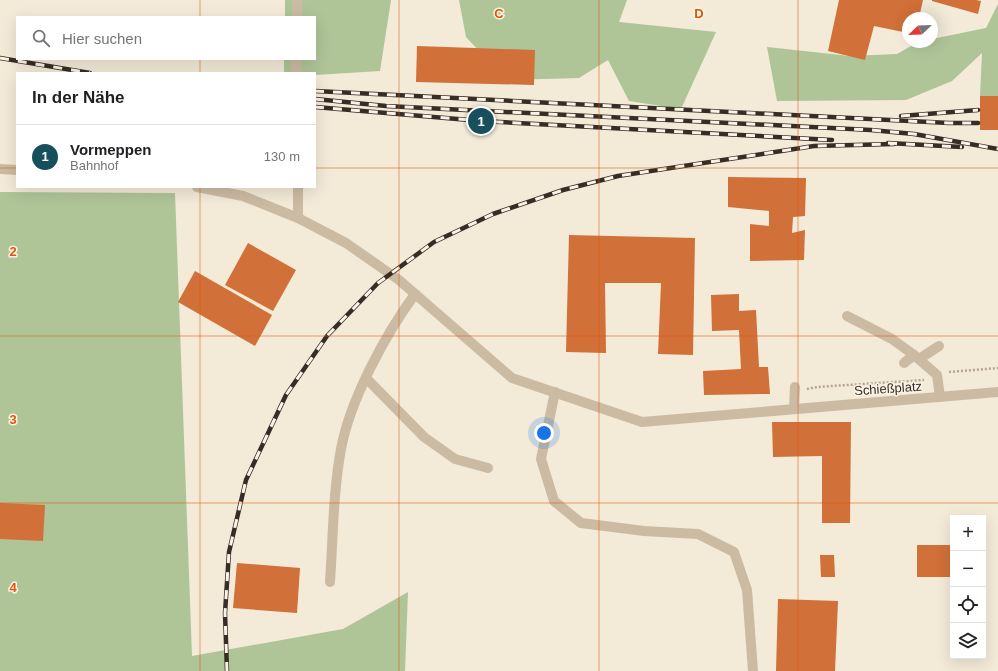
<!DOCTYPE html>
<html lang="de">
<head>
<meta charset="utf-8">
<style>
  :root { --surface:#fff; --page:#f2f2f2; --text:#202124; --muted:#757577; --line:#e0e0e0; --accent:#184f5c }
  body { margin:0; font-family:Arial,sans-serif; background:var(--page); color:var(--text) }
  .controls { position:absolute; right:12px; bottom:12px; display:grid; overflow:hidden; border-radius:0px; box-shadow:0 4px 16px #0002 }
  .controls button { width:36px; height:36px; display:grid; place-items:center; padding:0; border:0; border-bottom:1px solid var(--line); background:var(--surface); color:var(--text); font:20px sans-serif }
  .compass { position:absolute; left:902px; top:12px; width:36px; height:36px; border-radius:50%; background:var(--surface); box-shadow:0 4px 16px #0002; rotate:247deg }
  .you { position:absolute; left:544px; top:433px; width:14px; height:14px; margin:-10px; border:3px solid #fff; border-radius:50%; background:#1a73e8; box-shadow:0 0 0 6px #1a73e833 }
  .badge { display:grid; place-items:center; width:26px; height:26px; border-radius:50%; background:var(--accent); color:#fff; font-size:13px; font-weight:700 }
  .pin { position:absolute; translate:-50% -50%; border:2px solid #fff; box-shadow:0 1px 4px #0006 }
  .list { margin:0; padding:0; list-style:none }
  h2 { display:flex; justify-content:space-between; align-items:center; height:52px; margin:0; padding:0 16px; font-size:17px }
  h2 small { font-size:13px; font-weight:400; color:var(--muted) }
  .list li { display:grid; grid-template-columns:26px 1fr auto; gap:12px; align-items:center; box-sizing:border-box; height:64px; padding:0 16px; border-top:1px solid var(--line) }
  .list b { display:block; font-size:15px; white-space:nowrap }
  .list p { margin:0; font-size:13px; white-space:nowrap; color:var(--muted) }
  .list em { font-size:13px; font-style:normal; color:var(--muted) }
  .icon { flex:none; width:22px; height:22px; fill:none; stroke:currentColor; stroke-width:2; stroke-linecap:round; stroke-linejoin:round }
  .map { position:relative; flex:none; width:998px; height:671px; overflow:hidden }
  .search { position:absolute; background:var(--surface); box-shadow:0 4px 16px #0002; left:16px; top:16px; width:300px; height:44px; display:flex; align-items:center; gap:10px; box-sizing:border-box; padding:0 14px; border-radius:0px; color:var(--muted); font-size:15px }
  .panel { position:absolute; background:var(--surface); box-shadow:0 4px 16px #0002; left:16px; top:72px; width:300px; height:116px; border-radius:0px }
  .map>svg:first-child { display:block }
  .green { fill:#afc497 }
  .building { fill:#d17038 }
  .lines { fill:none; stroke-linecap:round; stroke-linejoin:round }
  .path { stroke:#b8a58d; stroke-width:2.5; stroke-dasharray:2 2; stroke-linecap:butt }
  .minor { stroke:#ccbba3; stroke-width:10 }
  .rail-casing { stroke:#372d26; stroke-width:4.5 }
  .rail { stroke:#fbf3e5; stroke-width:3; stroke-dasharray:9; stroke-linecap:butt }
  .grid { fill:none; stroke:#df570d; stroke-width:1; stroke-opacity:0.55 }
  .labels { text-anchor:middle; stroke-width:3; stroke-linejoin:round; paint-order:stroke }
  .street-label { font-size:13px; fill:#372d26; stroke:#fbf3e5 }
  .grid-label { font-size:13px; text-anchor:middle; font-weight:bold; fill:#df570d; stroke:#fbf3e5; stroke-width:3; stroke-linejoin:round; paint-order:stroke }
</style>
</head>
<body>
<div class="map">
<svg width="998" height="671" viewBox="0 0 998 671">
  <rect width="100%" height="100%" fill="#f3ead8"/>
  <!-- green -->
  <g class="green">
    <polygon points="285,0 391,0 380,71 315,75 315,73 284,73 284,59 315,59 315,17 285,17"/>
    <polygon points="459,0 627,0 619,22 716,32 681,109 629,101 608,60 579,78 506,80 466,37"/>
    <polygon points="998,4 998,101 980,96 982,53 952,81 906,100 777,101 767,47 850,56 897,54 918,42 932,42 932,39 986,28"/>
    <polygon points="0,192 175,193 192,656 343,629 408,592 405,671 0,671"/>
  </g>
  <!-- building -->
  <g class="building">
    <polygon points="839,0 923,0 919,18 908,18 908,33 874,26 865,60 828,51"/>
    <polygon points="932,0 976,0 981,1 978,14 932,1"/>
    <polygon points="417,46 535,50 534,85 416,82"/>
    <rect x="980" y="96" width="18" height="34"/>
    <polygon points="728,177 806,178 805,216 793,217 792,233 805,230 804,260 750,261 750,224 769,226 769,211 728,207"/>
    <polygon points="569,235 695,238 693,355 658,354 661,283 605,283 606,353 566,352"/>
    <polygon points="248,243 296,270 273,311 225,285"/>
    <polygon points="195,271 272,315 255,346 178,302"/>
    <polygon points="739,294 739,311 756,310 759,367 768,367 770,394 704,395 703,371 741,369 739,330 712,331 711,295"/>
    <polygon points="772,422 851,422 850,523 822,523 822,456 773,457"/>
    <polygon points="0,503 45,505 43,541 0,539"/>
    <rect x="917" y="545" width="36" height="32"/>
    <polygon points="820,555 834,555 835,577 821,577"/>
    <polygon points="237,563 300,568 297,613 233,608"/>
    <polygon points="778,599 838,601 835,671 776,671"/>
  </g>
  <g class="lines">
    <!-- path -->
    <g class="path">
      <polyline points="949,372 998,368"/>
      <polyline points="807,389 817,387 924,380"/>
    </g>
    <!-- minor -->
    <g class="minor">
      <polyline points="297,17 297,0"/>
      <polyline points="296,73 296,59"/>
      <polyline points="0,169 17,170"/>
      <polyline points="197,187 243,196 298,218 346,243 399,280 512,378 642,422 998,392"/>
      <polyline points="298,187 298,218"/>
      <polyline points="847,316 892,339 914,355 937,375 940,397"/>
      <polyline points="919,359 939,346"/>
      <polyline points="904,363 914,355"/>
      <polyline points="366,378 424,437 455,459 488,468"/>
      <polyline points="555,392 541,459 554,501 581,523 644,531 698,534 734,552 747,590 753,671"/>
      <polyline points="794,408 795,387"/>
      <path d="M330,582C333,538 333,493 341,449C350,400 385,335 415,294"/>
    </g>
    <!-- rail casing -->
    <g class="rail-casing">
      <g id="rail">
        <polyline points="0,58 90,73"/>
        <polyline points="315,91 949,123 978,123"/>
        <polyline points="315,99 386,106 871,130 914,134 998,149"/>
        <polyline points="315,107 481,121 832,140"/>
        <polyline points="901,116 978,110"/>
        <polyline points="888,143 962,147"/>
        <polyline points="227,671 225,613 229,552 246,480 286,395 327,336 378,283 434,242 493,214 563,190 618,176 814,146 894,144"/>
      </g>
    </g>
    <!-- rail -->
    <use href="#rail" class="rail"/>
  </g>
  <!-- grid -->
  <path class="grid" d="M200,0V17M399,0V671M599,0V671M798,0V671M200,59V73M0,168H17M315,168H998M200,187V671M0,336H998M0,503H998"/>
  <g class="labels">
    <!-- street labels -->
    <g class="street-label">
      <text transform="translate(888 388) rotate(-4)" y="5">Schießplatz</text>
    </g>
  </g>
  <g class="grid-label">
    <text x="499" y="18">C</text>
    <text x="699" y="18">D</text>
    <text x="13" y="256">2</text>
    <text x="13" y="424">3</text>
    <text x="13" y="592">4</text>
  </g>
</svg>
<div class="controls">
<button>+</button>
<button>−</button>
<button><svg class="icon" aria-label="locate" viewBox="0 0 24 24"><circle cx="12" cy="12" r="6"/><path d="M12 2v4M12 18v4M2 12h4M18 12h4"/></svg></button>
<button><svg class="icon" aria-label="layers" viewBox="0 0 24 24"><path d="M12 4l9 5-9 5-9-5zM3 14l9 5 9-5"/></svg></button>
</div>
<svg class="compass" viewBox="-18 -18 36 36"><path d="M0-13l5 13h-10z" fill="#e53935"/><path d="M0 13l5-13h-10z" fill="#757577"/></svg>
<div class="you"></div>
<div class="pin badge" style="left:481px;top:121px">1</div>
<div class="search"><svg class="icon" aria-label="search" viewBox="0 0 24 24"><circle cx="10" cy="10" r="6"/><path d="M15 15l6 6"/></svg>Hier suchen</div>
<section class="panel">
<h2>In der Nähe<small></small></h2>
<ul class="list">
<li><span class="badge">1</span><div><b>Vormeppen</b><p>Bahnhof</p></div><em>130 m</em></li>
</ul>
</section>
</div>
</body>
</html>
